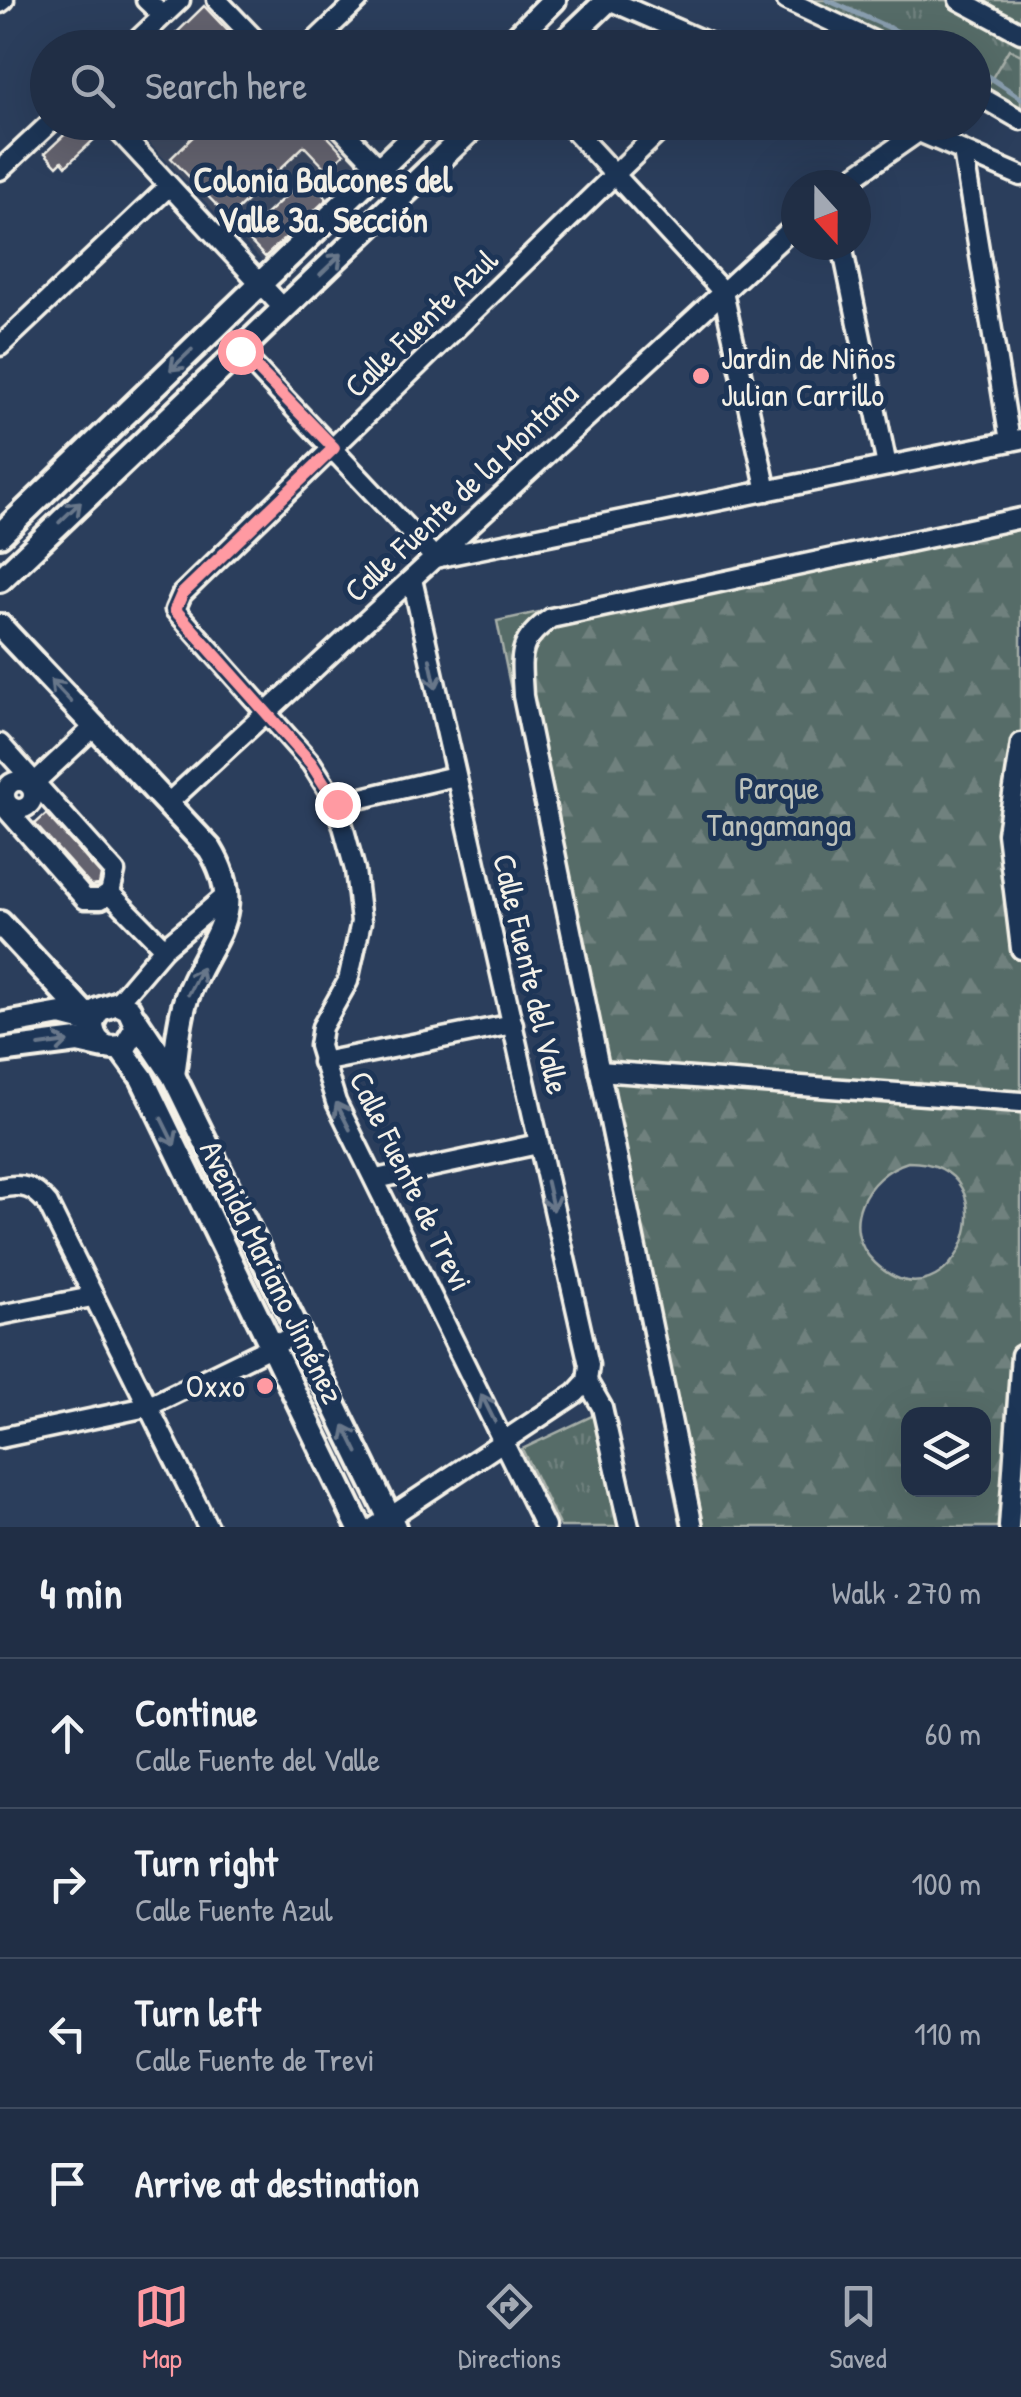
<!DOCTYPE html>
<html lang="en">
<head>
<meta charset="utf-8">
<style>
  :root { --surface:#202e45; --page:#28364c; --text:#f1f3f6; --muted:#a2a8b3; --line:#3d4a5e; --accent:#ff9aa2 }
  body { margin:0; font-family:"Patrick Hand",sans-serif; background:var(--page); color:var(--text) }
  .controls { position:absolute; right:30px; bottom:30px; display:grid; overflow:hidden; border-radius:20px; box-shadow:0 10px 40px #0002 }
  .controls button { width:90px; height:90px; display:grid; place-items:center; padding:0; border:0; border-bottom:2px solid var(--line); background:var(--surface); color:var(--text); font:50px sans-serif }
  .compass { position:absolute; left:781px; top:170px; width:90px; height:90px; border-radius:50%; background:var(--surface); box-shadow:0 10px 40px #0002; rotate:159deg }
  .stop { position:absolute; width:30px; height:30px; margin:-22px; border:8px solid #ff9aa2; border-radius:50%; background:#fff }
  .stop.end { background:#ff9aa2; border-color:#fff; box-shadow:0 2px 10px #0008 }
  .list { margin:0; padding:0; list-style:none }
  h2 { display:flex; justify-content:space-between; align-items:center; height:130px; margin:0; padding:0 40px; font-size:42px }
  h2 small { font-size:32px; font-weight:400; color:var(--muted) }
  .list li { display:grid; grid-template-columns:65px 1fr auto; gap:30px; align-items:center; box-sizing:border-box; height:150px; padding:0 40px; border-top:2px solid var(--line) }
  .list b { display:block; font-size:38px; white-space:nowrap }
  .list p { margin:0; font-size:32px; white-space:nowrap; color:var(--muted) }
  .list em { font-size:32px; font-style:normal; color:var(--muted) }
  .icon { flex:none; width:55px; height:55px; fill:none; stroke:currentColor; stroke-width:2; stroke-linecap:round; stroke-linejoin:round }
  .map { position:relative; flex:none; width:1021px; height:1527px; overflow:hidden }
  .search { position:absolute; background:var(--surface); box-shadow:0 10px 40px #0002; left:30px; right:30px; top:30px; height:110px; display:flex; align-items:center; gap:25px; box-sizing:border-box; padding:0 35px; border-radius:55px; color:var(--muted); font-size:38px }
  .sheet { height:730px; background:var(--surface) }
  nav { display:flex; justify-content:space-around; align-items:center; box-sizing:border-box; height:140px; border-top:2px solid var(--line); background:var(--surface); font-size:28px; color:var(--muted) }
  nav a { display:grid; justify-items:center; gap:5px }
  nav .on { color:var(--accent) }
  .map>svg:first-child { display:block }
  .built { fill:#3c4961 }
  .grass { fill:url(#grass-tufts); stroke:#a6aea8; stroke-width:2.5 }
  .forest { fill:url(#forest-firs); stroke:#a6aea8; stroke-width:2.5; fill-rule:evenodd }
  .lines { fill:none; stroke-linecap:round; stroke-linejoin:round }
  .stream { stroke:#8a9fb0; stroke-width:5 }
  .building { fill:#64626e; stroke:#f4f1e8; stroke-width:2.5 }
  .street-casing { stroke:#f4f1e8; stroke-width:25 }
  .secondary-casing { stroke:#f4f1e8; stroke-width:30 }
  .street { stroke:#1d3557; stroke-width:18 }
  .secondary { stroke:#1d3557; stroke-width:22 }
  .oneway { stroke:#68778a }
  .route { stroke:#ff9aa2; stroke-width:12 }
  .poi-dot { fill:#ff9aa2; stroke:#1d3557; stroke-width:4 }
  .labels { text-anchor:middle; stroke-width:10; stroke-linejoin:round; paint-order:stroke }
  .street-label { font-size:32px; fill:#f4f1e8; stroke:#1d3557 }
  .poi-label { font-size:32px; fill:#f4f1e8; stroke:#1d3557; text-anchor:start }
  .park-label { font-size:32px; fill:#bdc2bb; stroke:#1d3557 }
  .neighbourhood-label { font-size:35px; font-weight:bold; fill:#f4f1e8; stroke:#1d3557 }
</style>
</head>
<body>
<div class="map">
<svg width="1021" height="1527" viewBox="0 0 1021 1527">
  <defs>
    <pattern id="grass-tufts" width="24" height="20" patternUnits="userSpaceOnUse" patternTransform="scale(2.5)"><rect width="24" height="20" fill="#576c68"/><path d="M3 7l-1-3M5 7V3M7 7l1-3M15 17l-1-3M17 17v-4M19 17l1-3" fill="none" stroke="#70817e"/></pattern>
    <pattern id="forest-firs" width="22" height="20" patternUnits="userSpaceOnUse" patternTransform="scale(2.5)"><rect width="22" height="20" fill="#576c68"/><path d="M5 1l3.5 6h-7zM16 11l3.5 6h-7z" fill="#70817e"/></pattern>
  </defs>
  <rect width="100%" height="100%" fill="#2b3e5c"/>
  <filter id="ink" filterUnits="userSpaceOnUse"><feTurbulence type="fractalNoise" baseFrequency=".01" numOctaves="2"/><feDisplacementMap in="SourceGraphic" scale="20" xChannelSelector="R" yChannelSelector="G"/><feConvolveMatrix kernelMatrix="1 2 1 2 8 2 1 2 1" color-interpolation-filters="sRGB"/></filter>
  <g filter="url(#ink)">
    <!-- built -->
    <polygon class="built" points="130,123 318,123 362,168 263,262"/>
    <!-- grass -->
    <g class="grass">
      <polygon points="773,0 1021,0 1021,130 974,100 974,48 873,47"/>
      <polygon points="596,1414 621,1527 560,1527 522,1449"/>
    </g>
    <!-- forest -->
    <g class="forest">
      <polygon points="1009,49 1021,55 1021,130 978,102"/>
      <path d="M1021,508V1527H681L497,621ZM908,1162C1021,1162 954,1338 875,1263C837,1226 866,1175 908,1162ZM908,1414H984V1490H908Z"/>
    </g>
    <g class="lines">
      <!-- stream -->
      <g class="stream">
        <polyline points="827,0 935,48"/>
        <polyline points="974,67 1021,98"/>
      </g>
    </g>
    <!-- building -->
    <g class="building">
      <polygon points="204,6 244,48 161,48"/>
      <polygon points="78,122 87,122 99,135 66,166 62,161 57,166 45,153"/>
      <polygon points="208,122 314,122 344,154 327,170 304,146 229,218 171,158"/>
      <polygon points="306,177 327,199 265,257 244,235"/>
      <polygon points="46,814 101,875 99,885 91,886 35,824"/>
    </g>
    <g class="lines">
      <!-- street casing -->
      <g class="street-casing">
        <g id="street">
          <polyline points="146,0 162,15"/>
          <polyline points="217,0 263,48"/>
          <polyline points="609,0 720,48"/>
          <polyline points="786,0 888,48"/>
          <polyline points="959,0 1021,33"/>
          <polyline points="0,3 4,0"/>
          <polyline points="129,48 180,0"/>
          <polyline points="308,48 358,0"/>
          <polyline points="974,93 1021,120"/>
          <polyline points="110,122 284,309"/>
          <polyline points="335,122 404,194"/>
          <polyline points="566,122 723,292 767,491"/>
          <polyline points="896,122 1021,176"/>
          <polyline points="963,151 1010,441"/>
          <polyline points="0,170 51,122"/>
          <polyline points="842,185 918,132"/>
          <polyline points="842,245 887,466"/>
          <polyline points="0,346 169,186"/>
          <polyline points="240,351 435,558 1021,439"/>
          <polyline points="1021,743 1007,833 1021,949"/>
          <polyline points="0,744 115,872 110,893"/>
          <circle cx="19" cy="795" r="14"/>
          <polyline points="31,786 94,727"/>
          <polyline points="0,802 85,899 101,899 110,893"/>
          <polyline points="167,804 796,225"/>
          <polyline points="337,804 455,776"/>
          <polyline points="110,893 164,948"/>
          <polyline points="117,1003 164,948 228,894"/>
          <polyline points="322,1062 513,1024"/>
          <polyline points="599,1071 1021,1102"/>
          <polyline points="376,1179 538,1144"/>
          <path d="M0,1188C23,1183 34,1187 48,1204L208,1527"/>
          <polyline points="0,1315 92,1297"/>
          <polyline points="587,1381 602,1407 629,1527"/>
          <polyline points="0,1438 147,1407 299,1333"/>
          <polyline points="375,1527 576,1393 587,1381 589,1365 412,579"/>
          <polyline points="545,1527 336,1102 319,1046 322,1027 348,981 361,922 355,870 337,804 311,763 175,610 182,594 669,122"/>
          <path d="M693,1527L523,696C521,656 516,642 551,618L1021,518"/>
          <polyline points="1009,1527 1021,1355"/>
        </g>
      </g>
      <!-- secondary casing -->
      <g class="secondary-casing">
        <g id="secondary">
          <polyline points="506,48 554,0"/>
          <polyline points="558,48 608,0"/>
          <polyline points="0,535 428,122"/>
          <polyline points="0,580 479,122"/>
          <path d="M0,626L210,849C250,915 207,939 186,999C178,1022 177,1051 173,1075"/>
          <path d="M0,923L92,1022C92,1043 107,1053 126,1045L137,1027L129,1009L117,1003L98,1010L92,1022"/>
          <polyline points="136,1020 173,1075 394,1527"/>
          <polyline points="0,1025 61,1014 88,1021"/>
          <polyline points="120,1048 142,1078 359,1527"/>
          <polyline points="0,1051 78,1041 105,1047"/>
        </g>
      </g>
      <!-- street -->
      <use href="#street" class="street"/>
      <!-- secondary -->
      <use href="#secondary" class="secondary"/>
    </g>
    <!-- one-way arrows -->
    <defs><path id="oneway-shaft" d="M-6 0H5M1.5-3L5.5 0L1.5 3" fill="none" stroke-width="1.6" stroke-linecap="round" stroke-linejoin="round" transform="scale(2.5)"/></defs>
    <g class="oneway">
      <use href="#oneway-shaft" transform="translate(331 264) rotate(-44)"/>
      <use href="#oneway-shaft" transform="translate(181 360) rotate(136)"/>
      <use href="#oneway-shaft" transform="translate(70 512) rotate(-44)"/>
      <use href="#oneway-shaft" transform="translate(433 674) rotate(78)"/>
      <use href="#oneway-shaft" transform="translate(61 691) rotate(-133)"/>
      <use href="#oneway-shaft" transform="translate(195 981) rotate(-63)"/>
      <use href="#oneway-shaft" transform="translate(54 1044) rotate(-8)"/>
      <use href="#oneway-shaft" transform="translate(343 1116) rotate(-117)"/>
      <use href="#oneway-shaft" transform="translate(168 1132) rotate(64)"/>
      <use href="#oneway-shaft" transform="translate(550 1196) rotate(77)"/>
      <use href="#oneway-shaft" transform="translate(488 1408) rotate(-116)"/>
      <use href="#oneway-shaft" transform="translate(351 1439) rotate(-116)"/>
    </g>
  </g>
  <g class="lines" filter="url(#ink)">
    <!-- route -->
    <polyline class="route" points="240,351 334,448 182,594 175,610 311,763 337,804"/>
  </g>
  <!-- markers -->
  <g class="poi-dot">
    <circle cx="701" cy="376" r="10"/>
    <circle cx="265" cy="1386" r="10"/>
  </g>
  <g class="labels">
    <!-- street labels -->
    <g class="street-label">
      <text transform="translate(421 323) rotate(-44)" y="11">Calle Fuente Azul</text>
      <text transform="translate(461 492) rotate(-43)" y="11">Calle Fuente de la Montaña</text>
      <text transform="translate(531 974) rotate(77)" y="11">Calle Fuente del Valle</text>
      <text transform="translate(411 1181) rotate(64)" y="11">Calle Fuente de Trevi</text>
      <text transform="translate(272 1272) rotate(64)" y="11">Avenida Mariano Jiménez</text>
    </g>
    <!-- poi labels -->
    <g class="poi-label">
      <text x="721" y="369">Jardin de Niños<tspan x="721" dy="37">Julian Carrillo</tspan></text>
      <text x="245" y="1397" text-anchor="end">Oxxo</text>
    </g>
    <!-- park labels -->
    <g class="park-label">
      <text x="779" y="799">Parque<tspan x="779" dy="37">Tangamanga</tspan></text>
    </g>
    <!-- neighbourhood labels -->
    <g class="neighbourhood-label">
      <text x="323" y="192">Colonia Balcones del<tspan x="323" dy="40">Valle 3a. Sección</tspan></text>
    </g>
  </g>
</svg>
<div class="controls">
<button><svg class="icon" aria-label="layers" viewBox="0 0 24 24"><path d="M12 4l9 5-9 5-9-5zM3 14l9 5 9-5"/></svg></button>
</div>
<svg class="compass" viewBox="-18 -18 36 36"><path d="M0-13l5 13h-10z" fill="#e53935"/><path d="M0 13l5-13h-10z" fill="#a2a8b3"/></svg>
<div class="stop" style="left:240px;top:351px"></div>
<div class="stop end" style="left:337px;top:804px"></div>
<div class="search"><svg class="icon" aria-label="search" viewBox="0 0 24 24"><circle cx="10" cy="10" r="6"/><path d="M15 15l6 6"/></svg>Search here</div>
</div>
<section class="sheet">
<h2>4 min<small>Walk · 270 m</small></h2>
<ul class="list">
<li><svg class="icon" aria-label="ahead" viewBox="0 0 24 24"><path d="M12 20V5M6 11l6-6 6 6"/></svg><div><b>Continue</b><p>Calle Fuente del Valle</p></div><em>60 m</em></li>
<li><svg class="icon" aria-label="right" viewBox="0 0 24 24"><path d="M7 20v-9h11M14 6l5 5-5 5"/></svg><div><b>Turn right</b><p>Calle Fuente Azul</p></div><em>100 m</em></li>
<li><svg class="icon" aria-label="left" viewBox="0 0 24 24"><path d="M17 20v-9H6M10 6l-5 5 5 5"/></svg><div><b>Turn left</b><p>Calle Fuente de Trevi</p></div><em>110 m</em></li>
<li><svg class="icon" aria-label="arrive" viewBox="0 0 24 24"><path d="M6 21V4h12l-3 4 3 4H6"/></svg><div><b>Arrive at destination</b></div></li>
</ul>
</section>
<nav>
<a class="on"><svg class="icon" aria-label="map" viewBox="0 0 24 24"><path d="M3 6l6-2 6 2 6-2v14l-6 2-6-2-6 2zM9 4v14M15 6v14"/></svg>Map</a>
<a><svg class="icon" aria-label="directions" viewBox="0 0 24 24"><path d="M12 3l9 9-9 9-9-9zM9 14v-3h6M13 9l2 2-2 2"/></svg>Directions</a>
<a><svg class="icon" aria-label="saved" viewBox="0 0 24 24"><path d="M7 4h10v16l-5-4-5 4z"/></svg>Saved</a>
</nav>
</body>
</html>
